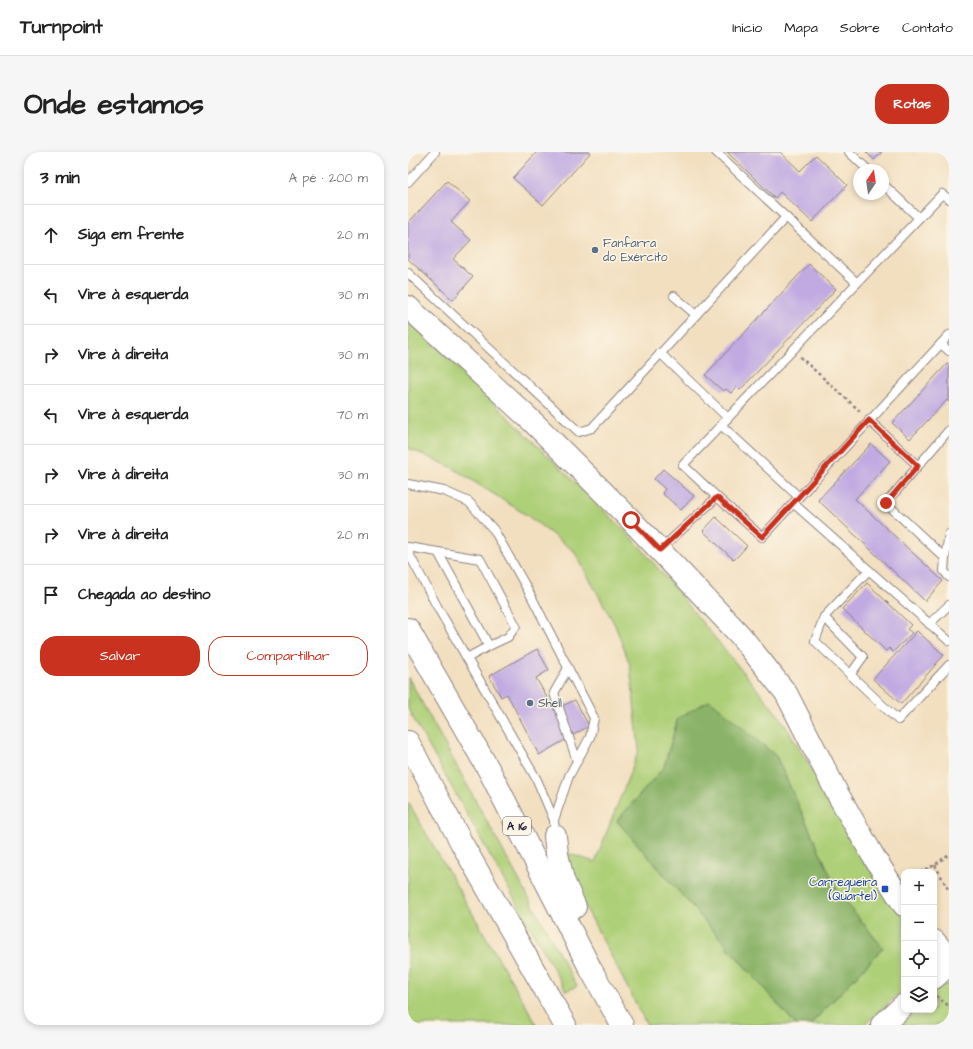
<!DOCTYPE html>
<html lang="pt">
<head>
<meta charset="utf-8">
<style>
  :root { --surface:#fff; --page:#f6f6f6; --text:#222; --muted:#767676; --line:#e0e0e0; --accent:#c8321e }
  body { margin:0; font-family:"Architects Daughter",sans-serif; background:var(--page); color:var(--text) }
  .controls { position:absolute; right:12px; bottom:12px; display:grid; overflow:hidden; border-radius:8px; box-shadow:0 2px 6px #0003 }
  .controls button { width:36px; height:36px; display:grid; place-items:center; padding:0; border:0; border-bottom:1px solid var(--line); background:var(--surface); color:var(--text); font:20px sans-serif }
  .compass { position:absolute; left:445px; top:12px; width:36px; height:36px; border-radius:50%; background:var(--surface); box-shadow:0 2px 6px #0003; rotate:13deg }
  .stop { position:absolute; width:12px; height:12px; margin:-9px; border:3px solid #c8321e; border-radius:50%; background:#fff }
  .stop.end { background:#c8321e; border-color:#fff; box-shadow:0 1px 4px #0008 }
  .list { margin:0; padding:0; list-style:none }
  h2 { display:flex; justify-content:space-between; align-items:center; height:52px; margin:0; padding:0 16px; font-size:17px }
  h2 small { font-size:13px; font-weight:400; color:var(--muted) }
  .list li { display:grid; grid-template-columns:26px 1fr auto; gap:12px; align-items:center; box-sizing:border-box; height:60px; padding:0 16px; border-top:1px solid var(--line) }
  .list b { display:block; font-size:15px; white-space:nowrap }
  .list em { font-size:13px; font-style:normal; color:var(--muted) }
  .actions { display:flex; gap:8px; padding:12px 16px }
  .actions a { flex:1; padding:9px 0; border:1px solid var(--accent); border-radius:16px; text-align:center; font-size:14px; color:var(--accent) }
  .actions .main { background:var(--accent); color:#fff }
  .icon { flex:none; width:22px; height:22px; fill:none; stroke:currentColor; stroke-width:2; stroke-linecap:round; stroke-linejoin:round }
  .map { position:relative; flex:none; width:541px; height:873px; overflow:hidden; border-radius:16px }
  header { display:flex; align-items:center; gap:24px; box-sizing:border-box; height:56px; padding:0 20px; background:var(--surface); border-bottom:1px solid var(--line) }
  header strong { font-size:19px }
  nav { display:flex; gap:22px; margin-inline-start:auto; font-size:14px }
  .intro { display:flex; align-items:center; justify-content:space-between; box-sizing:border-box; height:96px; padding:0 24px }
  h1 { margin:0; font-size:28px }
  .button { padding:10px 18px; border-radius:16px; background:var(--accent); color:#fff; font-size:14px; font-weight:700 }
  main { display:flex; gap:24px; padding:0 24px }
  aside { flex:1; background:var(--surface); border-radius:16px; box-shadow:0 2px 6px #0003 }
  .map>svg:first-child { display:block }
  .green { fill:#adcf77; stroke:#687859 }
  .forest { fill:#8ab268; stroke:#566a52 }
  .building { fill:#c1aae2 }
  .lines { fill:none; stroke-linecap:round; stroke-linejoin:round }
  .lane-casing { stroke:#8a807e; stroke-width:10 }
  .secondary-casing { stroke:#8a807e; stroke-width:24 }
  .highway-casing { stroke:#8a807e; stroke-width:24 }
  .path { stroke:#8a807e; stroke-width:2.5; stroke-dasharray:3 3; stroke-linecap:butt }
  .lane { stroke:#fff; stroke-width:8 }
  .secondary { stroke:#fff; stroke-width:22 }
  .highway { stroke:#fff; stroke-width:22 }
  .route { stroke:#c8321e; stroke-width:5 }
  .service-dot { fill:#5c6f8a; stroke:#fcf5e5; stroke-width:1.5 }
  .transit-dot { fill:#1a4fb4; stroke:#fcf5e5; stroke-width:1.5 }
  .labels { text-anchor:middle; stroke-width:3; stroke-linejoin:round; paint-order:stroke }
  .shield { fill:#fcf5e5; stroke:#63616e; stroke-width:1 }
  .shield-label { font-size:11px; font-weight:bold; fill:#22223b }
  .service-label { font-size:12px; fill:#4e5e75; stroke:#fcf5e5; text-anchor:start }
  .transit-label { font-size:12px; fill:#164399; stroke:#fcf5e5; text-anchor:end }
</style>
</head>
<body>
<header>
<strong>Turnpoint</strong>
<nav><a>Início</a><a>Mapa</a><a>Sobre</a><a>Contato</a></nav>
</header>
<div class="intro"><h1>Onde estamos</h1><a class="button">Rotas</a></div>
<main>
<aside>
<h2>3 min<small>A pé · 200 m</small></h2>
<ul class="list">
<li><svg class="icon" aria-label="ahead" viewBox="0 0 24 24"><path d="M12 20V5M6 11l6-6 6 6"/></svg><div><b>Siga em frente</b></div><em>20 m</em></li>
<li><svg class="icon" aria-label="left" viewBox="0 0 24 24"><path d="M17 20v-9H6M10 6l-5 5 5 5"/></svg><div><b>Vire à esquerda</b></div><em>30 m</em></li>
<li><svg class="icon" aria-label="right" viewBox="0 0 24 24"><path d="M7 20v-9h11M14 6l5 5-5 5"/></svg><div><b>Vire à direita</b></div><em>30 m</em></li>
<li><svg class="icon" aria-label="left" viewBox="0 0 24 24"><path d="M17 20v-9H6M10 6l-5 5 5 5"/></svg><div><b>Vire à esquerda</b></div><em>70 m</em></li>
<li><svg class="icon" aria-label="right" viewBox="0 0 24 24"><path d="M7 20v-9h11M14 6l5 5-5 5"/></svg><div><b>Vire à direita</b></div><em>30 m</em></li>
<li><svg class="icon" aria-label="right" viewBox="0 0 24 24"><path d="M7 20v-9h11M14 6l5 5-5 5"/></svg><div><b>Vire à direita</b></div><em>20 m</em></li>
<li><svg class="icon" aria-label="arrive" viewBox="0 0 24 24"><path d="M6 21V4h12l-3 4 3 4H6"/></svg><div><b>Chegada ao destino</b></div></li>
</ul>
<div class="actions"><a class="main">Salvar</a><a>Compartilhar</a></div>
</aside>
<div class="map">
<svg width="541" height="873" viewBox="0 0 541 873">
  <rect width="100%" height="100%" fill="#fcf5e5"/>
  <filter id="ink" filterUnits="userSpaceOnUse"><feTurbulence type="fractalNoise" baseFrequency=".025" numOctaves="2"/><feDisplacementMap in="SourceGraphic" scale="8" xChannelSelector="R" yChannelSelector="G"/><feConvolveMatrix kernelMatrix="1 2 1 2 8 2 1 2 1" color-interpolation-filters="sRGB"/></filter>
  <filter id="wash" filterUnits="userSpaceOnUse"><feTurbulence type="fractalNoise" baseFrequency=".012" numOctaves="4" result="noise"/><feDisplacementMap in="SourceGraphic" scale="16" xChannelSelector="R" yChannelSelector="G"/><feGaussianBlur stdDeviation="0.9" result="paint"/><feColorMatrix in="noise" values="0 0 0 0 0 0 0 0 0 0 0 0 0 0 0 0 0 1.4 0 .05"/><feComposite in="paint" operator="in"/></filter>
  <g filter="url(#wash)">
    <rect width="100%" height="100%" fill="#f2dfc0"/>
    <!-- green -->
    <g class="green">
      <polygon points="0,169 36,202 230,392 372,565 496,767 496,837 456,873 402,873 475,796 430,740 368,604 270,566 256,615 209,669 388,873 239,873 164,729 158,701 187,710 231,598 222,513 207,473 166,399 120,364 43,315 0,296"/>
      <polygon points="0,525 169,834 158,839 0,557"/>
      <polygon points="0,650 129,873 0,873"/>
      <polygon points="541,832 541,873 493,873 508,858 526,858 526,841 533,834"/>
    </g>
    <!-- forest -->
    <polygon class="forest" points="302,548 368,604 430,740 475,796 402,873 388,873 209,669 256,615 270,566"/>
    <g id="blocks">
      <!-- building -->
      <g class="building">
        <polygon points="129,0 183,0 135,53 105,26"/>
        <polygon points="319,0 372,0 392,19 408,3 439,33 404,70 372,40 367,46"/>
        <polygon points="458,0 474,0 466,8"/>
        <polygon points="39,29 62,49 43,70 63,88 45,107 65,125 45,148 0,107 0,71"/>
        <polygon points="401,112 428,137 332,238 329,235 323,241 318,237 315,239 297,223"/>
        <polygon points="539,212 541,214 541,250 539,248 502,287 484,271"/>
        <polygon points="463,292 482,309 447,347 535,429 517,449 410,348"/>
        <polygon points="255,317 286,344 273,358 254,341 257,337 246,327"/>
        <polygon points="308,365 339,394 326,408 295,379"/>
        <polygon points="459,431 503,473 499,477 504,481 485,500 481,496 478,499 434,457"/>
        <polygon points="509,479 536,503 493,552 465,527"/>
        <polygon points="129,497 141,518 128,526 146,558 167,548 181,574 131,603 99,542 93,545 81,524"/>
      </g>
    </g>
  </g>
  <g filter="url(#ink)">
    <use href="#blocks" fill-opacity="0" stroke="#8a807e" stroke-width="1"/>
    <g class="lines">
      <!-- lane casing -->
      <g class="lane-casing">
        <g id="lane">
          <polyline points="308,0 449,131"/>
          <polyline points="441,0 460,18"/>
          <polyline points="0,30 27,0"/>
          <polyline points="475,32 511,66"/>
          <polyline points="0,121 171,280 184,276 378,65"/>
          <polyline points="266,144 288,163"/>
          <polyline points="533,192 541,199"/>
          <polyline points="252,201 320,266"/>
          <polyline points="461,268 510,314"/>
          <polyline points="313,273 391,345"/>
          <polyline points="541,278 478,351 537,406 541,382"/>
          <polyline points="0,332 36,339 61,350 86,378 121,440 186,566 182,585 161,624 146,668 147,683"/>
          <polyline points="309,345 354,385 541,183"/>
          <polyline points="385,351 541,489"/>
          <polyline points="0,395 30,400 81,494 59,506"/>
          <polyline points="252,398 309,345 275,313 534,42 541,47"/>
          <polyline points="0,400 30,456 129,628 146,668"/>
          <polyline points="30,400 72,407 108,474 100,485 81,494"/>
          <polyline points="537,406 536,419 541,425"/>
          <polyline points="461,418 416,465 407,489 490,568 541,513"/>
          <polyline points="416,465 455,505 442,523"/>
          <polyline points="521,472 541,453"/>
          <polyline points="160,516 146,541 169,609"/>
        </g>
      </g>
      <!-- secondary casing -->
      <g class="secondary-casing">
        <g id="secondary">
          <polyline points="0,155 126,271 223,368 332,483 378,541 429,641 464,702 496,753"/>
          <polyline points="526,789 541,806"/>
          <polyline points="526,826 541,812"/>
          <polyline points="474,873 496,853"/>
        </g>
      </g>
      <!-- highway casing -->
      <g class="highway-casing">
        <g id="highway">
          <polyline points="0,477 82,620 182,816 214,873"/>
          <polyline points="0,590 53,690 157,873"/>
          <polyline points="147,684 149,702 155,728 167,755"/>
        </g>
      </g>
      <!-- path -->
      <g class="path">
        <polyline points="392,205 454,261"/>
        <polyline points="527,713 541,739"/>
        <polyline points="512,720 527,713 541,702"/>
        <polyline points="528,844 541,854"/>
      </g>
      <!-- lane -->
      <use href="#lane" class="lane"/>
      <!-- secondary -->
      <use href="#secondary" class="secondary"/>
      <!-- highway -->
      <use href="#highway" class="highway"/>
    </g>
  </g>
  <g class="lines" filter="url(#ink)">
    <!-- route -->
    <polyline class="route" points="223,368 252,398 309,345 354,385 461,268 510,314 478,351"/>
  </g>
  <!-- markers -->
  <g class="service-dot">
    <circle cx="187" cy="98" r="4"/>
    <circle cx="122" cy="551" r="4"/>
  </g>
  <rect class="transit-dot" x="473" y="733" width="8" height="8" rx="2"/>
  <g class="labels">
    <!-- shield labels -->
    <rect class="shield" x="95" y="665" width="28" height="18" rx="3"/>
    <g class="shield-label">
      <text x="109" y="678">A 16</text>
    </g>
    <!-- service labels -->
    <g class="service-label">
      <text x="195" y="95">Fanfarra<tspan x="195" dy="14">do Exército</tspan></text>
      <text x="130" y="555">Shell</text>
    </g>
    <!-- transit labels -->
    <g class="transit-label">
      <text x="469" y="734">Carregueira<tspan x="469" dy="14">(Quartel)</tspan></text>
    </g>
  </g>
</svg>
<div class="controls">
<button>+</button>
<button>−</button>
<button><svg class="icon" aria-label="locate" viewBox="0 0 24 24"><circle cx="12" cy="12" r="6"/><path d="M12 2v4M12 18v4M2 12h4M18 12h4"/></svg></button>
<button><svg class="icon" aria-label="layers" viewBox="0 0 24 24"><path d="M12 4l9 5-9 5-9-5zM3 14l9 5 9-5"/></svg></button>
</div>
<svg class="compass" viewBox="-18 -18 36 36"><path d="M0-13l5 13h-10z" fill="#e53935"/><path d="M0 13l5-13h-10z" fill="#767676"/></svg>
<div class="stop" style="left:223px;top:368px"></div>
<div class="stop end" style="left:478px;top:351px"></div>
</div>
</main>
</body>
</html>
